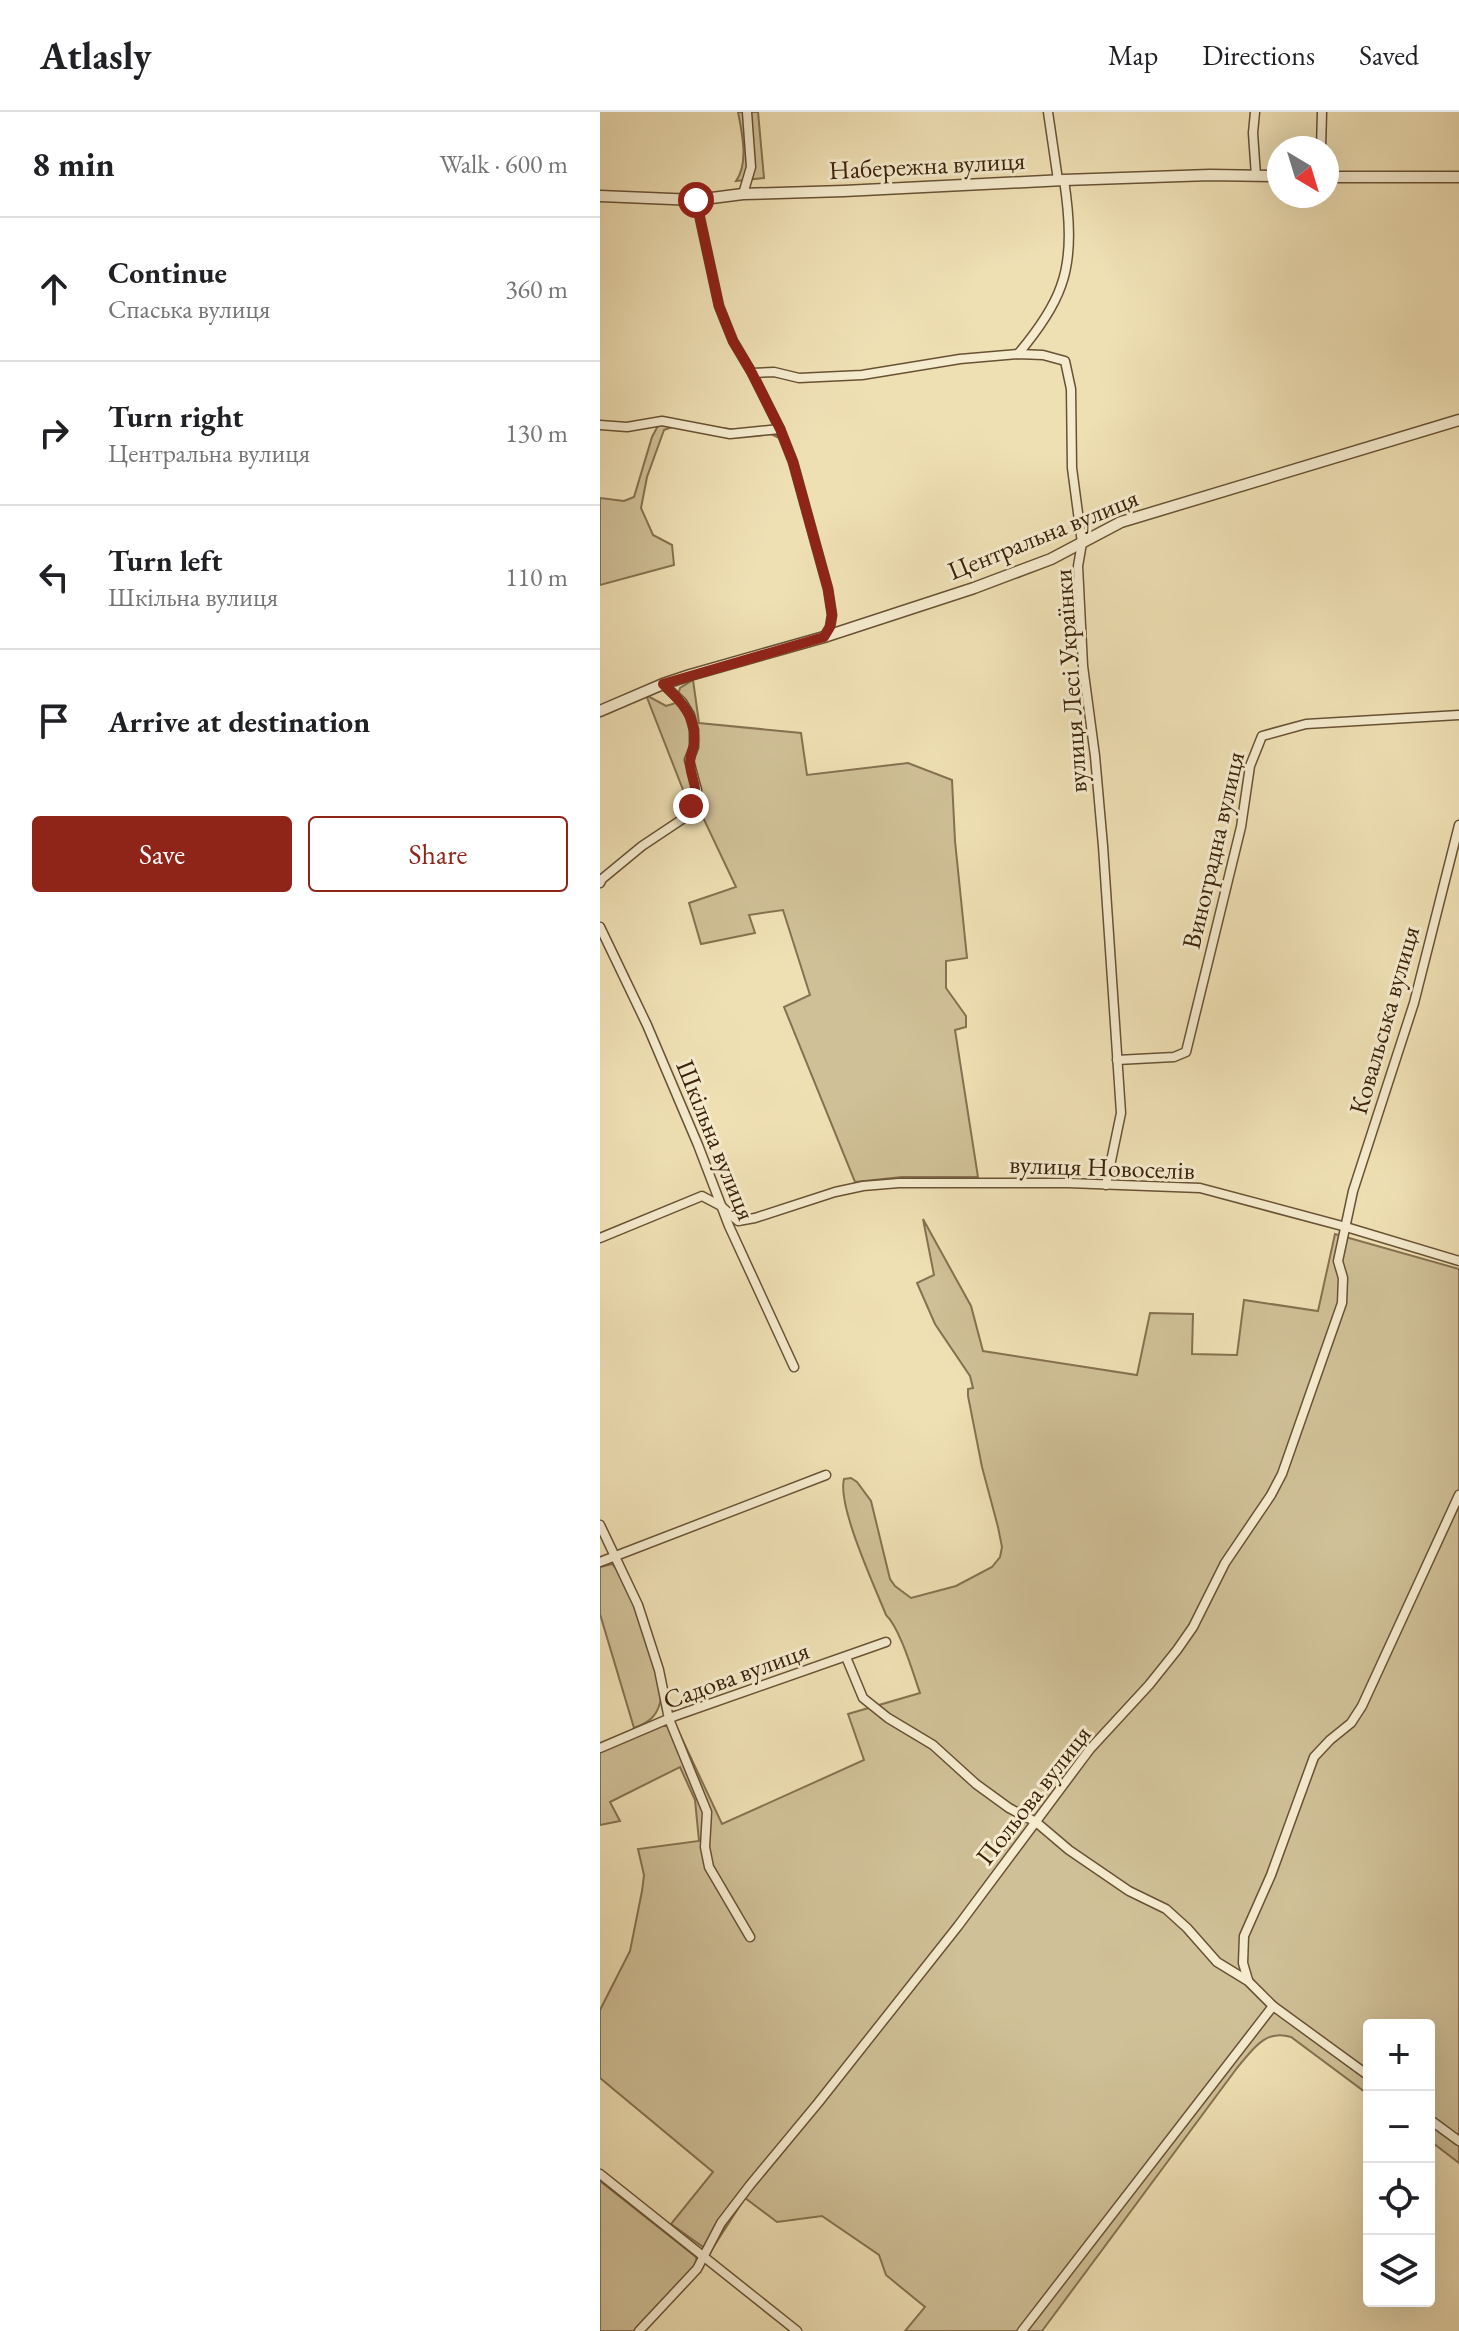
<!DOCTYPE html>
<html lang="en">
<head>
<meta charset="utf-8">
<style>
  :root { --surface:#fff; --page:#f2f2f2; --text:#202124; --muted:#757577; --line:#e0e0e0; --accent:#8f2418 }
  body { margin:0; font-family:"EB Garamond",serif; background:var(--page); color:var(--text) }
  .controls { position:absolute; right:24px; bottom:24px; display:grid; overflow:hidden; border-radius:8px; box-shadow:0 8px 32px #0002 }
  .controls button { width:72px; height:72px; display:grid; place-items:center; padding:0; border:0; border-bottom:2px solid var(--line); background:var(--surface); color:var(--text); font:40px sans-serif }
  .compass { position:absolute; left:667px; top:24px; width:72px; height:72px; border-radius:50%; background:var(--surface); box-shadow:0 8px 32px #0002; rotate:142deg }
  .stop { position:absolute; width:24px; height:24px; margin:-18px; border:6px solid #8f2418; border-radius:50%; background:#fff }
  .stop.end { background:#8f2418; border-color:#fff; box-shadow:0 2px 8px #0008 }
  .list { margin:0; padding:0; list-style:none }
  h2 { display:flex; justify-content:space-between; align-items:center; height:104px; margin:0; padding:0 32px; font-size:34px }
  h2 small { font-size:26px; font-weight:400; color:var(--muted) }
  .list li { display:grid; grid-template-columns:52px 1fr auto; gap:24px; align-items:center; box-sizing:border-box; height:144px; padding:0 32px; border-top:2px solid var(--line) }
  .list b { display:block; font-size:30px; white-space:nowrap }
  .list p { margin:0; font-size:26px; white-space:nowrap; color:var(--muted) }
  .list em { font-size:26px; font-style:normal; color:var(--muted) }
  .actions { display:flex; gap:16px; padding:24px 32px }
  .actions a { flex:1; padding:18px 0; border:2px solid var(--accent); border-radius:8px; text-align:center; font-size:28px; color:var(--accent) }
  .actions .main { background:var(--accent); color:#fff }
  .icon { flex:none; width:44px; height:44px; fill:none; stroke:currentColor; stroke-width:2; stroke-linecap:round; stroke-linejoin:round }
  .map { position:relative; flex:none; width:859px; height:2219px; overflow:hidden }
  header { display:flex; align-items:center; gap:48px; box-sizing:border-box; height:112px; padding:0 40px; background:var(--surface); border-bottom:2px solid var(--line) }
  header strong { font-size:38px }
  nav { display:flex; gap:44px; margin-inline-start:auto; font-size:28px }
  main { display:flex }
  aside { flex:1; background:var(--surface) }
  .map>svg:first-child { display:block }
  .green { fill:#d0c097; stroke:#867150; stroke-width:2 }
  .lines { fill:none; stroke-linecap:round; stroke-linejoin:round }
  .minor-casing { stroke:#685234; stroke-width:11 }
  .tertiary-casing { stroke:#685234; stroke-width:13 }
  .minor { stroke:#f5ebce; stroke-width:8 }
  .tertiary { stroke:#f5ebce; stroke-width:10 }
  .route { stroke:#8f2418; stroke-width:10 }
  .labels { text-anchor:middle; stroke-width:6; stroke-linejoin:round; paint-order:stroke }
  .street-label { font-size:26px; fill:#3b220a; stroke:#f5ebce }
</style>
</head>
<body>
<header>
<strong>Atlasly</strong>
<nav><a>Map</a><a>Directions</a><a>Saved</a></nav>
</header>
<main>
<aside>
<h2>8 min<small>Walk · 600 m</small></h2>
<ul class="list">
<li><svg class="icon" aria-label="ahead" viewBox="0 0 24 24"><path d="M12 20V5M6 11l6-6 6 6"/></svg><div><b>Continue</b><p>Спаська вулиця</p></div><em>360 m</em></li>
<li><svg class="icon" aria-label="right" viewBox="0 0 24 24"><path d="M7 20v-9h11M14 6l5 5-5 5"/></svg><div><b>Turn right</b><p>Центральна вулиця</p></div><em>130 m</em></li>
<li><svg class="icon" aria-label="left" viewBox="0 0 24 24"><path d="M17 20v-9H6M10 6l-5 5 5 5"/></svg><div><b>Turn left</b><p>Шкільна вулиця</p></div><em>110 m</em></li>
<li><svg class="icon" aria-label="arrive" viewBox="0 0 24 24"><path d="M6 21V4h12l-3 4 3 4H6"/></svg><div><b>Arrive at destination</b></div></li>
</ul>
<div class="actions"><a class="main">Save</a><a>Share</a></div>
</aside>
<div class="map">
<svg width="859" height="2219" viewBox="0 0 859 2219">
  <rect width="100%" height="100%" fill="#efe0b4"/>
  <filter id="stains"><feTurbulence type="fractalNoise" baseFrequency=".0025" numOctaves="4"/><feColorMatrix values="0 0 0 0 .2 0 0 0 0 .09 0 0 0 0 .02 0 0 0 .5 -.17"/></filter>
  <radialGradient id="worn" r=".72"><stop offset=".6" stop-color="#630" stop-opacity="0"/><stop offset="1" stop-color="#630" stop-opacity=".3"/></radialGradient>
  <!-- green -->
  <g class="green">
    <path d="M138,0H158L164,66L136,69C149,51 142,21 138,0Z"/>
    <polygon points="61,308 137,318 173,315 177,325 171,322 129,325 72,315 64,318 47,365 41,396 53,423 72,433 74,453 0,473 0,386 24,389 34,385 52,325"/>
    <polygon points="93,568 99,611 201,621 207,663 308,651 352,668 355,729 367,846 346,849 346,876 366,904 366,915 355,918 378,1065 302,1065 255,1070 184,895 210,883 183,798 149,803 155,821 101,832 89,791 136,775 100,699 87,688 46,583 66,594 76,591 80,576"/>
    <path d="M323,1107L371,1194L383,1239L537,1263L550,1201L593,1202L592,1242L637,1243L644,1188L718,1199L735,1122L859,1157V2051L829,2028V1913H769V1983L691,1925C665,1917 653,1937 637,1956L442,2219H305L325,2195L286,2163L279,2143L222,2104L177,2110L145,2086L110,2140L71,2112L113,2060L0,1966V1898L30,1839L42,1779L44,1763L38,1737L99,1729L95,1688L80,1655L10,1690L20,1709L0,1713V1638L57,1614H76L122,1712L264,1648L248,1602L320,1581C313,1561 300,1516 286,1503C275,1475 237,1394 244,1367L251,1366L257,1370L271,1389L290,1467L295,1474L311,1486L356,1474L392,1455L400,1445L402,1435L398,1415L382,1355L368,1284V1277L373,1276L370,1264L335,1212L317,1171L334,1163Z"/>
    <path d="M12,1452C28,1466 66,1571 60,1591C56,1606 47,1611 34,1616L0,1502V1455Z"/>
    <polygon points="0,2069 96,2145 97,2152 36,2219 0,2219"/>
  </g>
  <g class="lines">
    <!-- minor casing -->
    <g class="minor-casing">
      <g id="minor">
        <polyline points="448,0 458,68"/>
        <polyline points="655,0 653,21 656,64"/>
        <polyline points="721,36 722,0"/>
        <polyline points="143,82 151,55 147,0"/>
        <polyline points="96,88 119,194 133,229 152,261 180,317 193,350 228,477 232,503 230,515 224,525"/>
        <path d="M418,242C434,223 453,197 461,174C473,142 469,101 464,68"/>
        <polyline points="152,261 174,260 199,266 262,263 360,247 418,242 443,243 465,249 471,277 472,356 482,431 478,454 483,554 495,644 503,734 521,1001 506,1073"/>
        <polyline points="0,313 27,315 62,309 130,322 180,317"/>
        <polyline points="0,771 2,767 42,734 84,706 97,678 89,648 94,635 94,618 90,603 82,590 63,572"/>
        <polyline points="0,815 47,913 98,1033 129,1114 194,1255"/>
        <polyline points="517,948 574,945 586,940 641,715 650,654 662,624 706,612 859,603"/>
        <polyline points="0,1126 102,1084 121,1094 138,1109 155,1106 235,1080 263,1074 299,1071 468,1071 600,1076 746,1115 859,1149"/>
        <polyline points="0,1413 38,1493 59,1558 69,1607 107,1700 105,1735 109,1755 150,1825"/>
        <polyline points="0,1450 226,1363"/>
        <polyline points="246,1545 263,1586 288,1606 333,1633 376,1672 409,1696 436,1710 469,1738 529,1779 566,1797 587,1816 617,1850 648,1869 673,1894"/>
        <polyline points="0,1636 75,1604 286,1530"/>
        <polyline points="648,1868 643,1851 644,1824 671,1763 714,1645 730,1628 751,1611 762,1594 859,1383"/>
        <polyline points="829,2007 859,2029"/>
        <polyline points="0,2062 197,2219"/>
        <polyline points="39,2219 97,2157 121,2111 150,2073 218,1991 358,1814 490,1637 549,1573 577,1538 593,1515 625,1451 671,1383 682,1362 742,1191 743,1166 738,1149 753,1079 814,891 859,713"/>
        <polyline points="422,2219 673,1894 769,1964"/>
      </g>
    </g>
    <!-- tertiary casing -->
    <g class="tertiary-casing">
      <g id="tertiary">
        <polyline points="727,65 859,65"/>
        <polyline points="0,84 96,88 143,82 244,79 464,68 610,63 679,64"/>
        <polyline points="0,599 63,572 90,563 224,525 374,476 451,447 521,410 859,308"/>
      </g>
    </g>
    <!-- minor -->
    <use href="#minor" class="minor"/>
    <!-- tertiary -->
    <use href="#tertiary" class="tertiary"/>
  </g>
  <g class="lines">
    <!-- route -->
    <path class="route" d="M91,694C100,669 91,673 90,651C90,644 93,638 94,632C97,605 81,589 63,572L224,525L230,515L232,503L228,477L193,350L180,317L152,261L133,229L119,194L96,88"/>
  </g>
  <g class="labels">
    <!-- street labels -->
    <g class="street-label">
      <text transform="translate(327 53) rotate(-3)" y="9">Набережна вулиця</text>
      <text transform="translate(443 422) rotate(-22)" y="9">Центральна вулиця</text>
      <text transform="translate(470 569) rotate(-94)" y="9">вулиця Лесі Українки</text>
      <text transform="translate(613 738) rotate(-77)" y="9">Виноградна вулиця</text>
      <text transform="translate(784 908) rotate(-74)" y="9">Ковальська вулиця</text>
      <text transform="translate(116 1028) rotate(68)" y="9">Шкільна вулиця</text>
      <text transform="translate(502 1055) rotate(2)" y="9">вулиця Новоселів</text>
      <text transform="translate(136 1563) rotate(-20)" y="9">Садова вулиця</text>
      <text transform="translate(433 1683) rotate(-52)" y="9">Польова вулиця</text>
    </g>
  </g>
  <rect width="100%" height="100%" filter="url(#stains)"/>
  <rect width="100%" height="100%" fill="url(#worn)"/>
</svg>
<div class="controls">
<button>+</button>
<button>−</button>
<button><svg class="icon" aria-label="locate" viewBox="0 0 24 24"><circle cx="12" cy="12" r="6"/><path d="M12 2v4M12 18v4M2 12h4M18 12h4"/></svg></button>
<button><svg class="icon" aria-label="layers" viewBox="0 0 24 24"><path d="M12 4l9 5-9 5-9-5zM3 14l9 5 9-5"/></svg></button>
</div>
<svg class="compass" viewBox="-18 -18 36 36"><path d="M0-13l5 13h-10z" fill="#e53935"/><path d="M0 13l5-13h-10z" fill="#757577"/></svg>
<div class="stop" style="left:96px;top:88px"></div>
<div class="stop end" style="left:91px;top:694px"></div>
</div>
</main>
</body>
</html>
